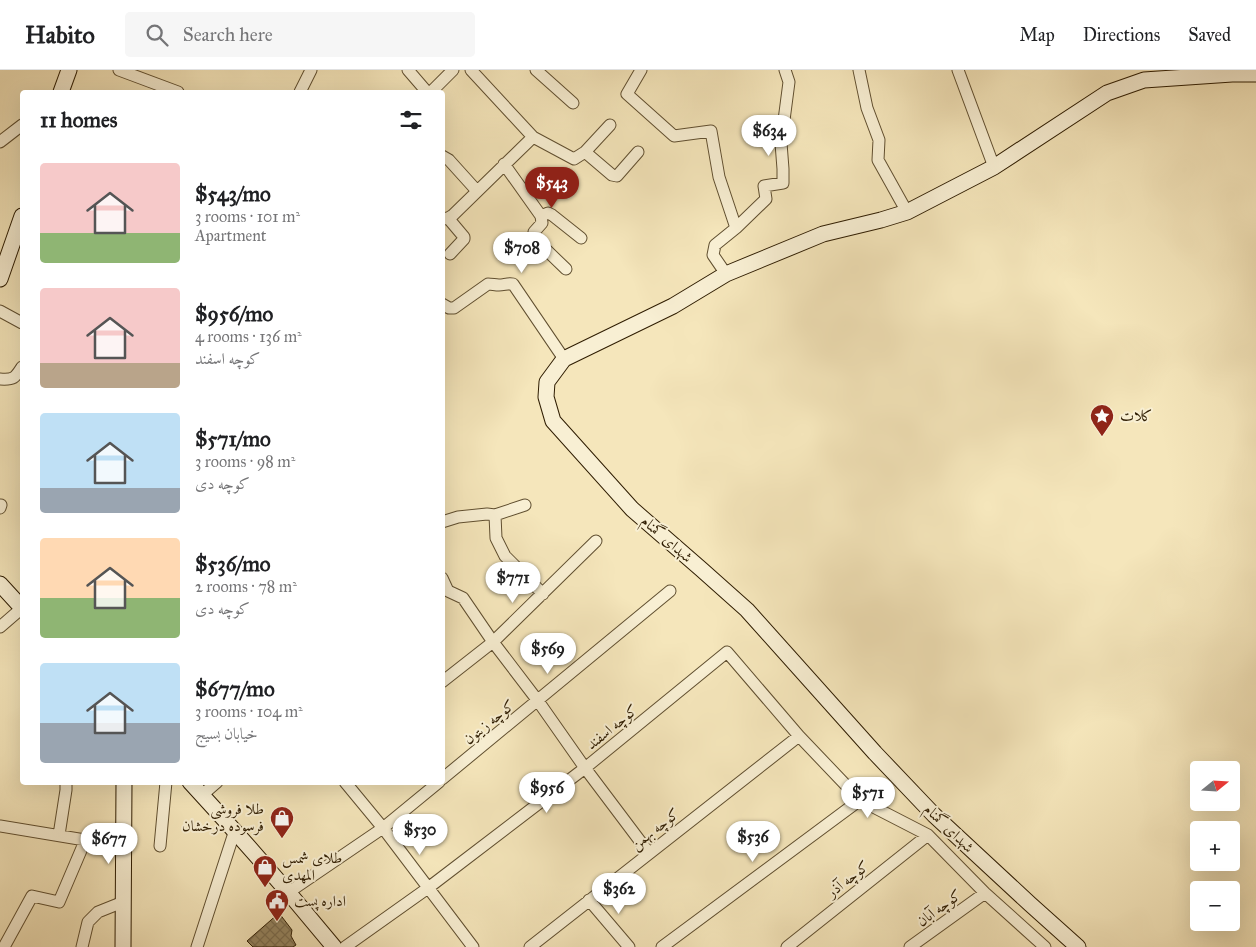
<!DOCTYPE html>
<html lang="en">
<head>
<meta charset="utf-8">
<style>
	:root { --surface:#fff; --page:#f6f6f6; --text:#202124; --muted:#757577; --line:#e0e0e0; --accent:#8f2418 }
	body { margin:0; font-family:"IM FELL Great Primer",Amiri,serif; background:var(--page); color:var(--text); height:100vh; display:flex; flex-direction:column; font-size:19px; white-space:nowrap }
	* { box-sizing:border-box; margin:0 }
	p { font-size:16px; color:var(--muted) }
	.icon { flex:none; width:28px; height:28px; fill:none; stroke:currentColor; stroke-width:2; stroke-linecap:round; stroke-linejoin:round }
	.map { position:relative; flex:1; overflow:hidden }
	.details { position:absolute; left:20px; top:20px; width:425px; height:695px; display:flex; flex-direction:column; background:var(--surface); border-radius:5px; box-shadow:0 5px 20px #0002 }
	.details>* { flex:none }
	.needle { width:32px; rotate:72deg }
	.controls { position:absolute; left:1190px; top:691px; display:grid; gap:10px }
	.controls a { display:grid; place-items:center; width:50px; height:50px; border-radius:5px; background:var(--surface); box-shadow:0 5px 20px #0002; font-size:25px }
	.price { position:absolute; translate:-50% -42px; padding:0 11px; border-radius:18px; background:#fff; color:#222; font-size:16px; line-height:32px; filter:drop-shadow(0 1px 2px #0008) }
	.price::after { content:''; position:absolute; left:50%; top:30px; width:15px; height:11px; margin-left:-8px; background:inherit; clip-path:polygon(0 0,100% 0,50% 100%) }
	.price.active { background:var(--accent); color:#fff }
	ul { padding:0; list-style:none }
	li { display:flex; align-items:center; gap:15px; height:125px; padding:0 20px }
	li span { display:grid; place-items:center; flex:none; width:140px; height:100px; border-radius:5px; color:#555 }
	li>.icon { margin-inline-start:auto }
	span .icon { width:60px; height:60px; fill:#fffc; stroke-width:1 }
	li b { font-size:21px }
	h2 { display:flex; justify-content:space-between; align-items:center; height:60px; padding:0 20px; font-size:21px }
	header { display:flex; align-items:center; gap:30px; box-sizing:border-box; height:70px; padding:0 25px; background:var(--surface); border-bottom:1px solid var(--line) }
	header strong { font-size:24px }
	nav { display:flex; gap:28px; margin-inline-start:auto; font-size:18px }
	.search { width:350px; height:45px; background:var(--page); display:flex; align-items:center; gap:12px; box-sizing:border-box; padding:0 18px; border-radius:5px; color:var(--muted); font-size:19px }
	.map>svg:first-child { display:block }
	.building { fill:url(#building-cross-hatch); stroke:#2f1d02 }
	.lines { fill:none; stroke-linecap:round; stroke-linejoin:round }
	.street-casing { stroke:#604f30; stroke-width:13 }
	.secondary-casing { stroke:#2f1d02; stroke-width:17 }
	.street { stroke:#f8efd3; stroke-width:11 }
	.secondary { stroke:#f8efd3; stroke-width:15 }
	.labels { text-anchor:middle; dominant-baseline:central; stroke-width:4; stroke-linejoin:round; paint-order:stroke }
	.poi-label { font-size:15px; fill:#2f1d02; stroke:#f8efd3; text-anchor:start }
	.street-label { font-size:15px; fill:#2f1d02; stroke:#f8efd3 }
</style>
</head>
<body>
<header>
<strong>Habito</strong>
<div class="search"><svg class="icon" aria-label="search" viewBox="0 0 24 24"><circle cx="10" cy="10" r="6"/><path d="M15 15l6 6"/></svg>Search here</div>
<nav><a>Map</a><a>Directions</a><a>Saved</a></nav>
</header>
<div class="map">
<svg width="1256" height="877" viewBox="0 0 1256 877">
	<defs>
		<pattern id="building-cross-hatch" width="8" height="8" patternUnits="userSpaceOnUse" patternTransform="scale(1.25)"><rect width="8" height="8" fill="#968662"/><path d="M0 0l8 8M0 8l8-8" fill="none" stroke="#7b6d4f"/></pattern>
	</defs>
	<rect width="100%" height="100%" fill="#f5e6bb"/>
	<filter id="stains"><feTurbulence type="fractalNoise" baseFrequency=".004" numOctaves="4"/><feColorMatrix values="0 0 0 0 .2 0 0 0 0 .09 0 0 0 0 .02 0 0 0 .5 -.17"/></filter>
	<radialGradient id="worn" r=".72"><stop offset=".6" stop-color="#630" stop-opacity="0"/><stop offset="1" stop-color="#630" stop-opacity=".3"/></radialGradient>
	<!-- building -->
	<path class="building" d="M279,843L292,860L291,866L296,875L293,877H253L247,871Z"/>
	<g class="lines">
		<!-- street casing -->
		<g class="street-casing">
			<path id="street" d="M119,0L178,22
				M408,0L427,22
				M471,0L533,67L574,89L585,82L612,105L617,106L638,82
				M536,0L573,33
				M641,0L627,24L674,66L711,61L719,107L736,158L715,175L713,185L726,204
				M859,0L867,38L879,70L878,90L907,142
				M958,0L994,97
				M300,22L311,0
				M431,22L453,0
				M0,72L22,55
				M585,82L610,55
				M442,86L449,90L477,121
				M504,94L541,146L542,153L534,162L535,167L538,172L566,199
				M541,146L548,143L552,145L581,168
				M448,148L464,167V169L450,184
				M442,149L448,148L453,145L533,67
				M736,158L766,129L764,116L783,113V99L781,73L789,12L785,0
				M442,234L449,238H454L488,214C492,214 495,215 499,215C504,215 508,213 513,214L564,289
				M0,241L22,253
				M0,309C14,310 15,308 22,297
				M0,438L1,435
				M495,445L496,468L505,486L543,524
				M442,452L458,447L487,444L495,445L525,435
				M442,508L448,521L463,528L493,572L538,631L585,698L649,783
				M0,557L22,538
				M442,612L493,572L596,471
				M442,709L670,521
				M345,712L383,758L473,877
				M202,725L217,712
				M0,756L103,773
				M59,765L66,720V712
				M160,776L166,712
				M289,822L383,758L439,712
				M589,830L629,877
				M4,877L32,826L59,832L85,771
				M82,877L88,852L98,842L123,832
				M197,877L235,760
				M345,877L428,818L585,698L727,582L799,666L860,730L928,765L985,823L1045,877
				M530,877L799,666
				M662,877L860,730
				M787,877L928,765
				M910,877L985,823"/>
		</g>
		<!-- secondary casing -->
		<g class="secondary-casing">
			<path id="secondary" d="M61,22L69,0
				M0,209L22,146
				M0,514L22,538
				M190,712C240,766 288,821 334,877
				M123,877L124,712
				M1078,877L1030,834L934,745L875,683L747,540L701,499L632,439L553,351L546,327L547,312L564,289L673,236L726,204L823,164L881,150L907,142L994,97L1107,23L1144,10L1232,4H1256"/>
		</g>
		<!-- street -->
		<use href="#street" class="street"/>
		<!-- secondary -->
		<use href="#secondary" class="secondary"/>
	</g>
	<!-- icons -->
	<defs>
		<g id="sight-pin" transform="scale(1.25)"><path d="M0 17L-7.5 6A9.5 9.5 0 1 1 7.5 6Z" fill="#8f2418" stroke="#f8efd3"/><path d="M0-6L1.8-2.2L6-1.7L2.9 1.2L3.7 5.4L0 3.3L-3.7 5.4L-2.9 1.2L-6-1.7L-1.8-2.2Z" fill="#fff"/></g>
		<g id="shop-pin" transform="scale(1.25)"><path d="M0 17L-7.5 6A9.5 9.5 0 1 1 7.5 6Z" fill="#8f2418" stroke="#f8efd3"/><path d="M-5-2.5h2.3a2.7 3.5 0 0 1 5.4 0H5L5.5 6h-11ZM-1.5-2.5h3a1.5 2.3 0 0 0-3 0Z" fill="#fff"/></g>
		<g id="civic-pin" transform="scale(1.25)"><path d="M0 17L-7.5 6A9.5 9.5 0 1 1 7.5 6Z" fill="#8f2418" stroke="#f8efd3"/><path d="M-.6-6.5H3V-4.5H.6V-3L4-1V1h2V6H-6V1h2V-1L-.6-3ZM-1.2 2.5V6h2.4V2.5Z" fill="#fff"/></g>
	</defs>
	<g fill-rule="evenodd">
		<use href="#sight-pin" x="1102" y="346"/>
		<use href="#shop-pin" x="282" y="748"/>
		<use href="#shop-pin" x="265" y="797"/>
		<use href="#civic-pin" x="277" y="831"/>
	</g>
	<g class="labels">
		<!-- poi labels -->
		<g class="poi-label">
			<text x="1120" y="346">کلات</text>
			<text x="264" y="739" text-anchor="end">طلا فروشی<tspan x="264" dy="17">فرسوده درخشان</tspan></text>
			<text x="282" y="788">طلای شمس<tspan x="282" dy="17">المهدی</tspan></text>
			<text x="294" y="831">اداره پست</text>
		</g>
		<!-- street labels -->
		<g class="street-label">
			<text transform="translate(667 469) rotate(41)">شهدای گمنام</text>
			<text transform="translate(489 652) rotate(-39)">کوچه زیتون</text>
			<text transform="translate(612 657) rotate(-39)">کوچه اسفند</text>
			<text transform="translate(949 758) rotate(44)">شهدای گمنام</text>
			<text transform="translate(655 759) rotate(-38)">کوچه بهمن</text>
			<text transform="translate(848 809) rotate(-38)">کوچه آذر</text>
			<text transform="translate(939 838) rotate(-36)">کوچه آبان</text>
		</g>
	</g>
	<rect width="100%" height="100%" filter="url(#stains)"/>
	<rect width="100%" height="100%" fill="url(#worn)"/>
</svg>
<div class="controls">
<a><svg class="needle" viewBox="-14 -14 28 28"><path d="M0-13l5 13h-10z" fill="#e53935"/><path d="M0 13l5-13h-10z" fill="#757577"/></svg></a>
<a>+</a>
<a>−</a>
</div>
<b class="price" style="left:769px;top:87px">$634</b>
<b class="price active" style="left:552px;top:139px">$543</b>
<b class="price" style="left:522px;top:204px">$708</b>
<b class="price" style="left:513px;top:534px">$771</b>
<b class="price" style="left:548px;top:605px">$569</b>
<b class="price" style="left:547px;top:744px">$956</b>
<b class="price" style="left:868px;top:749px">$571</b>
<b class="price" style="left:420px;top:786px">$530</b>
<b class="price" style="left:753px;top:793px">$536</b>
<b class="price" style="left:109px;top:795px">$677</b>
<b class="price" style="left:619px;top:845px">$362</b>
<section class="details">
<h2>11 homes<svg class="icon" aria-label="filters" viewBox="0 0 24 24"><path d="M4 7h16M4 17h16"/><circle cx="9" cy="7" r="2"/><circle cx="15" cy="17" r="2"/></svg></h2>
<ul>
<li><span style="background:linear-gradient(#f6c9c9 70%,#8fb573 0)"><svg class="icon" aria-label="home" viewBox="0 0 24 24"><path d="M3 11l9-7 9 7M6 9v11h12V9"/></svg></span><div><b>$543/mo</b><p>3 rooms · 101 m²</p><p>Apartment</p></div></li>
<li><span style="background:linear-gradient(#f6c9c9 75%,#b9a48a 0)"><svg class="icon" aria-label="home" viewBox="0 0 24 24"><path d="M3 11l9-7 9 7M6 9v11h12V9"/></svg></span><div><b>$956/mo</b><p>4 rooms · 136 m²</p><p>کوچه اسفند</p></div></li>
<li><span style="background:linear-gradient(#bfe0f5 75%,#9aa5b1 0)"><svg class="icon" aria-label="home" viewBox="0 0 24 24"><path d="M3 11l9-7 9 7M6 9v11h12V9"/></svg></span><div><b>$571/mo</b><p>3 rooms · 98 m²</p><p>کوچه دی</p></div></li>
<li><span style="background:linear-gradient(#ffd9b3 60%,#8fb573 0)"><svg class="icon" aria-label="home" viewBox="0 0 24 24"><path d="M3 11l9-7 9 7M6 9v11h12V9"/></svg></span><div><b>$536/mo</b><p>2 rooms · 78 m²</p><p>کوچه دی</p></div></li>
<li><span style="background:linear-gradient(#bfe0f5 60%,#9aa5b1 0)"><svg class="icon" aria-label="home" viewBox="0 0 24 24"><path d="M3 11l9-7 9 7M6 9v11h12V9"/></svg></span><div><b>$677/mo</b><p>3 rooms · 104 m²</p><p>خیابان بسیج</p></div></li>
</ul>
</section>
</div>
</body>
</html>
